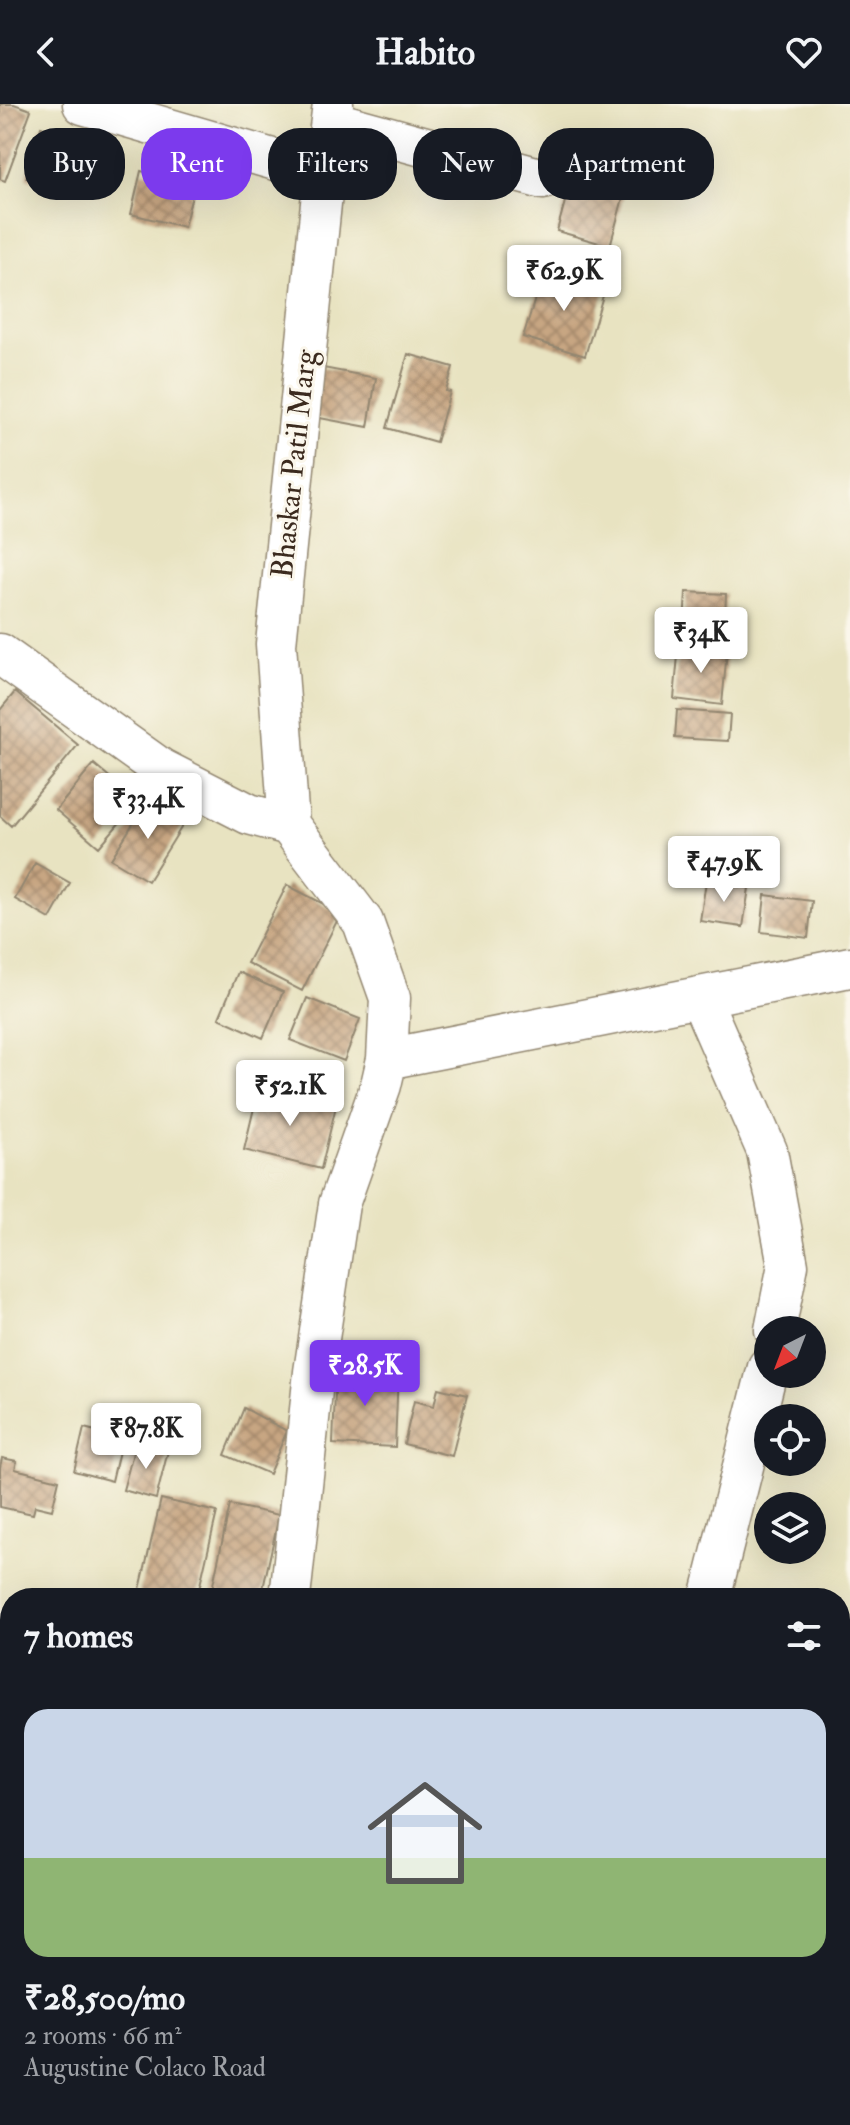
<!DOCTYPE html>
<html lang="en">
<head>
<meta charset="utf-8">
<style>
	:root { --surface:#171b24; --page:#242831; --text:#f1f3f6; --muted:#9ea1a6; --line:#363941; --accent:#7c3aed }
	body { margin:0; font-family:"IM FELL Double Pica",serif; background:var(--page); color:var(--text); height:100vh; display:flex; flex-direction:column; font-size:30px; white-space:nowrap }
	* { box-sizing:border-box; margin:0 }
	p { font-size:26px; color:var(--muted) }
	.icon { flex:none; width:44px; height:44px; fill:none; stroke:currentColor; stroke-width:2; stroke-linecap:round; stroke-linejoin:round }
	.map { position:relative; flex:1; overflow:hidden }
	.panel { position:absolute; left:0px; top:1484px; width:850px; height:538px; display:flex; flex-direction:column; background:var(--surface); border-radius:32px 32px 0 0; box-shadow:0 8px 32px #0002 }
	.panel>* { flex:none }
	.banner { position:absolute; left:24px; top:24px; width:802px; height:72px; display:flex; gap:16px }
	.needle { width:52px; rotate:222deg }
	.buttons { position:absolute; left:754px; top:1212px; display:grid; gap:16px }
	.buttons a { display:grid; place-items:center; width:72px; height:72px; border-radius:50%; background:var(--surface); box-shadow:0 8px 32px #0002; font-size:40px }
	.price { position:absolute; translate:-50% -68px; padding:0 18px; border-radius:8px; background:#fff; color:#222; font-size:26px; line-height:52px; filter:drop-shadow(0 2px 4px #0008) }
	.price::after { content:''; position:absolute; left:50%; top:48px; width:24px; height:18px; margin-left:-12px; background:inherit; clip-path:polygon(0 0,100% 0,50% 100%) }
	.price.on { background:var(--accent); color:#fff }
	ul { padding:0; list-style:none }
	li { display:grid; align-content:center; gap:16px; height:424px; padding:0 24px }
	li+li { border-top:2px solid var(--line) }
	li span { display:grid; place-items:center; height:248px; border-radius:24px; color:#555 }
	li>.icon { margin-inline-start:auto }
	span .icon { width:144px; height:144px; fill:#fffc; stroke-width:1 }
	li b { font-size:34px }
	h2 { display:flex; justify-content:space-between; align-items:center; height:96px; padding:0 24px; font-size:34px }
	.chip { padding:0 28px; border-radius:32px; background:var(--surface); box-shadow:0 8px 32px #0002; font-size:28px; line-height:72px }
	.chip.on { background:var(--accent); color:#fff }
	header { display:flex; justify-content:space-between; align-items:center; height:104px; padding:0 24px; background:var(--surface); font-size:36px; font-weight:700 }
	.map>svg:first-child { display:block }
	.building { fill:url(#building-cross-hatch) }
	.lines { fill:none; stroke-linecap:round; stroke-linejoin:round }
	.minor-casing { stroke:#928670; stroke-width:43 }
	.minor { stroke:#fff; stroke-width:40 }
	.labels { text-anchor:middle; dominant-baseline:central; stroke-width:6; stroke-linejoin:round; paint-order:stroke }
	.street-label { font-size:30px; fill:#3b2a1e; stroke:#fbf7ec }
</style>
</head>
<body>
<header><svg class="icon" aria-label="back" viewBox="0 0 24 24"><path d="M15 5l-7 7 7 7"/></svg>Habito<svg class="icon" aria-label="heart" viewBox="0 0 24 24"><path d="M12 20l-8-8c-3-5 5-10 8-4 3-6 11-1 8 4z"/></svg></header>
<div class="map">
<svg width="850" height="2021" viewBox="0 0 850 2021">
	<defs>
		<pattern id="building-cross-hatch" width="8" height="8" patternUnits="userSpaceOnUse" patternTransform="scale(2)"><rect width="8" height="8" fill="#c7a682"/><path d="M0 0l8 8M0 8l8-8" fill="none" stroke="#a3876a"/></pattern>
	</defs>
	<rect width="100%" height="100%" fill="#fbf7ec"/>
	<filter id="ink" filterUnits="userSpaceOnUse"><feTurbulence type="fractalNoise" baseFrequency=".0125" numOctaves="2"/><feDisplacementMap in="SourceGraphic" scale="16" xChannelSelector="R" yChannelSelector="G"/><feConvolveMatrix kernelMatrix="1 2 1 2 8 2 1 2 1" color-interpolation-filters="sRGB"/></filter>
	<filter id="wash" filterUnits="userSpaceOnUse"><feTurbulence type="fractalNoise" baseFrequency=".006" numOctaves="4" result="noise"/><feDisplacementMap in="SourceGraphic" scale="32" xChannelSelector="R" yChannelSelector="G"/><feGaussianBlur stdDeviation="1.8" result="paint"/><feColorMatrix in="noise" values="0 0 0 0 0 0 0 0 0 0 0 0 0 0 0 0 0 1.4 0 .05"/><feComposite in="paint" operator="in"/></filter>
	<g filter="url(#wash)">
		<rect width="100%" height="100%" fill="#e8e3c1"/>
		<g id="blocks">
			<!-- building -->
			<path class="building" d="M0,0H14L31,6L5,77L0,75Z
				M41,23L83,36L69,87L26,74Z
				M577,53L630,68L610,142L557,127Z
				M141,67L195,80L184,123L131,110Z
				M544,166L605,185L585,252L523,233Z
				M408,250L453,263L446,287L450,288L436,338L387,324Z
				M318,263L376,274L368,323L309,312Z
				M686,488L726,490L724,538L683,536Z
				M679,541L727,546L722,601L674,595Z
				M15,588L78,641L11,722L0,712V606Z
				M677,606L730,610L728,637L675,634Z
				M94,660L138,697L99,743L56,706Z
				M148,696L184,719L148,777L111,755Z
				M35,759L70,779L50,815L15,795Z
				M706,777L749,784L743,823L700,817Z
				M287,781L341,809L302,887L247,859Z
				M765,791L812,797L808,834L761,828Z
				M238,868L283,888L263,934L219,914Z
				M307,894L360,915L344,957L290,936Z
				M259,983L336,1002L321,1065L244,1046Z
				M336,1264L398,1268L395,1343L333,1340Z
				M438,1284L467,1291L452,1352L404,1340L414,1297L434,1302Z
				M244,1304L287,1327L269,1370L225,1351Z
				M84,1324L122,1334L112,1377L74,1367Z
				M136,1338L168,1347L156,1395L123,1386Z
				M2,1354L17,1357L15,1365L59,1376L52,1406L35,1402L33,1410L0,1403V1363Z
				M161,1395L217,1408L197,1494H138Z
				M230,1401L279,1411L261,1494H219L220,1492L211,1490Z"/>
		</g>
	</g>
	<g filter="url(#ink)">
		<use href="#blocks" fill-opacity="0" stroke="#928670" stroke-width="2"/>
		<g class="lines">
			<!-- minor casing -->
			<g class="minor-casing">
				<path id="minor" d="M83,0L324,70
					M331,17L543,75
					M0,550L161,665L249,710L289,721L363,818L390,894L387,955L381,981L339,1100L314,1268L290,1494
					M289,721L276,540L324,70L333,0
					M700,893L767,1047L788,1161L775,1226
					M387,955L850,863
					M710,1494L768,1263
					M0,1686L10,1689
					M216,2021L218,2012
					M590,2021L591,2012"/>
			</g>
			<!-- minor -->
			<use href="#minor" class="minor"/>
		</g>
	</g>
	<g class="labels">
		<!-- street labels -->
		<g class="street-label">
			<text transform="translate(294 360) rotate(-84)">Bhaskar Patil Marg</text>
		</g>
	</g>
</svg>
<div class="buttons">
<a><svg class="needle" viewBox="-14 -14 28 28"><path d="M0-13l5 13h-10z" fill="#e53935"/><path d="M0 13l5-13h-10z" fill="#9ea1a6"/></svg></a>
<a><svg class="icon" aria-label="locate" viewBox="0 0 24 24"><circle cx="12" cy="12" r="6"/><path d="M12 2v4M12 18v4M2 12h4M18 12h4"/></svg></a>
<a><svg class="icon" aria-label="layers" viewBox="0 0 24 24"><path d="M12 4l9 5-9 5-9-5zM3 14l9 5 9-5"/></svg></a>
</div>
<b class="price" style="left:564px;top:209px">₹62.9K</b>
<b class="price" style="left:701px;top:571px">₹34K</b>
<b class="price" style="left:148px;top:737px">₹33.4K</b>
<b class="price" style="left:724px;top:800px">₹47.9K</b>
<b class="price" style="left:290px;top:1024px">₹52.1K</b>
<b class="price on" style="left:365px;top:1304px">₹28.5K</b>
<b class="price" style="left:146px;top:1367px">₹87.8K</b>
<div class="banner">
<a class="chip">Buy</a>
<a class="chip on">Rent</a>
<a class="chip">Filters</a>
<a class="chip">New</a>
<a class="chip">Apartment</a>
</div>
<section class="panel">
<h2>7 homes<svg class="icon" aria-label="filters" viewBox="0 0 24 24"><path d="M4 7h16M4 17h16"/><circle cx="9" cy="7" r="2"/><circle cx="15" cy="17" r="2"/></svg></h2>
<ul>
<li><span style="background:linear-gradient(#c9d6e8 60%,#8fb573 0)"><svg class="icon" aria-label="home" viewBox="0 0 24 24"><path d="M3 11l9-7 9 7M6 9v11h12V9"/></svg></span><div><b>₹28,500/mo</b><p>2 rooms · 66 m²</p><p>Augustine Colaco Road</p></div></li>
</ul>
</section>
</div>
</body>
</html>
